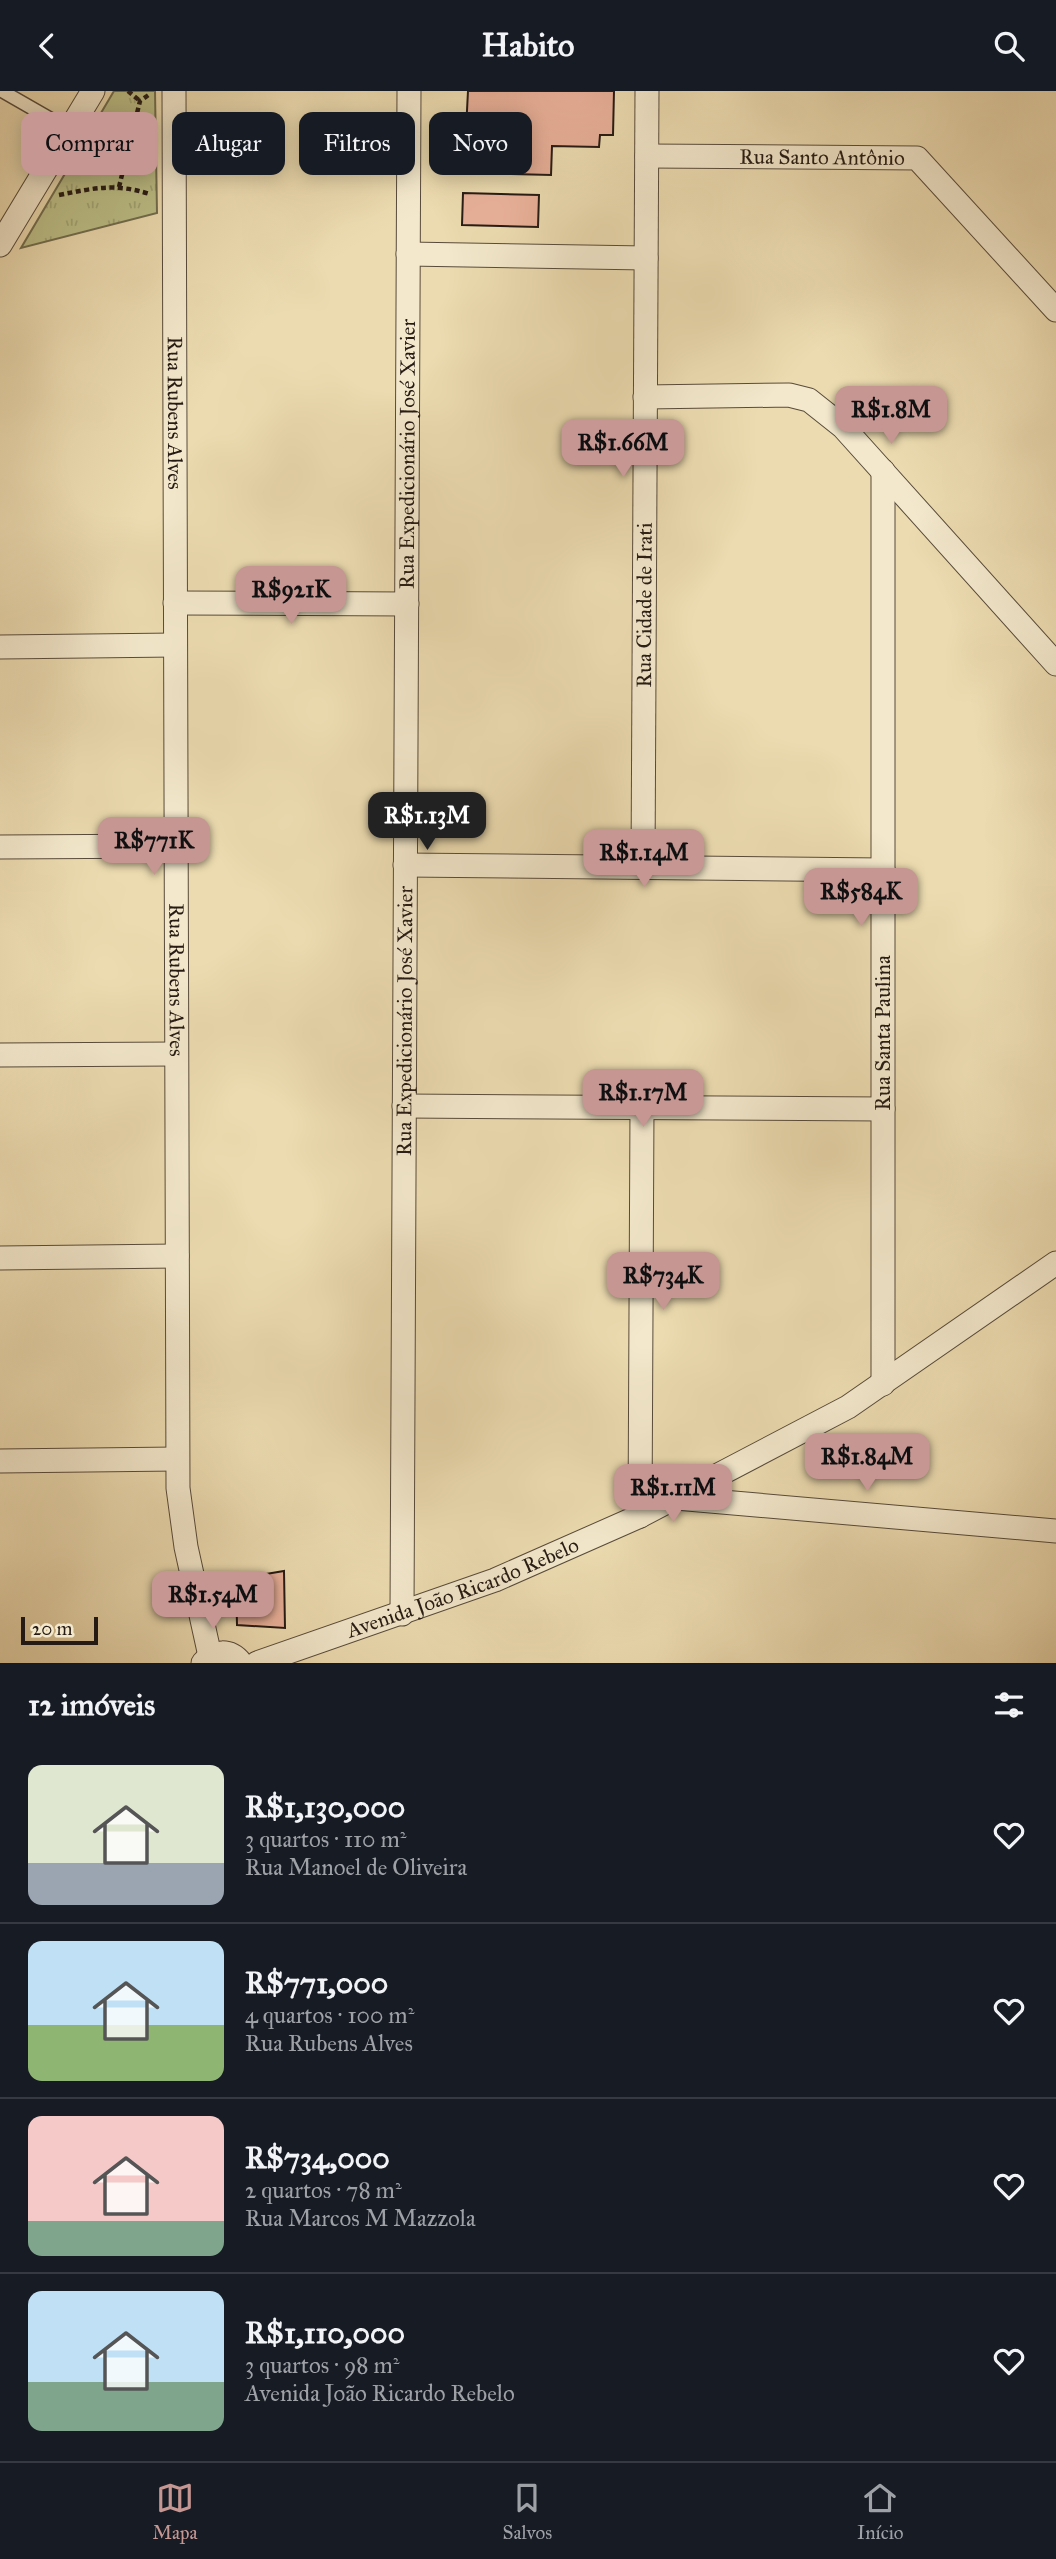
<!DOCTYPE html>
<html lang="pt">
<head>
<meta charset="utf-8">
<style>
	:root { --surface:#171b24; --page:#242831; --text:#f1f3f6; --muted:#9ea1a6; --line:#363941; --accent:#c59692 }
	body { margin:0; font-family:"IM FELL Great Primer",serif; background:var(--page); color:var(--text); height:100vh; display:flex; flex-direction:column; font-size:26px; white-space:nowrap }
	* { box-sizing:border-box; margin:0 }
	p { font-size:23px; color:var(--muted) }
	.icon { flex:none; width:38px; height:38px; fill:none; stroke:currentColor; stroke-width:2; stroke-linecap:round; stroke-linejoin:round }
	.map { position:relative; height:1572px; overflow:hidden }
	.drawer { display:flex; flex-direction:column; background:var(--surface); flex:1 }
	.drawer>* { flex:none }
	.banner { position:absolute; left:21px; top:21px; width:700px; height:63px; display:flex; gap:14px }
	.scale { position:absolute; left:21px; bottom:18px; width:77px; box-sizing:border-box; padding-left:7px; border:4px solid #261b14; border-top:0; font-size:19px; line-height:24px; white-space:nowrap; color:#261b14; -webkit-text-stroke:5px #f3e8cc; paint-order:stroke }
	.price { position:absolute; translate:-50% -60px; padding:0 16px; border-radius:14px; background:var(--accent); color:#111; font-size:23px; line-height:46px; filter:drop-shadow(0 2px 4px #0008) }
	.price::after { content:''; position:absolute; left:50%; top:42px; width:21px; height:16px; margin-left:-10px; background:inherit; clip-path:polygon(0 0,100% 0,50% 100%) }
	.price.on { background:#222; color:#fff }
	ul { padding:0; list-style:none }
	li { display:flex; align-items:center; gap:21px; height:175px; padding:0 28px }
	li+li { border-top:2px solid var(--line) }
	li span { display:grid; place-items:center; flex:none; width:196px; height:140px; border-radius:14px; color:#555 }
	li>.icon { margin-inline-start:auto }
	span .icon { width:84px; height:84px; fill:#fffc; stroke-width:1 }
	li b { font-size:30px }
	h2 { display:flex; justify-content:space-between; align-items:center; height:84px; padding:0 28px; font-size:30px }
	.pill { padding:0 24px; border-radius:14px; background:var(--surface); box-shadow:0 4px 18px #0003; font-size:24px; line-height:63px }
	.pill.on { background:var(--accent); color:#111 }
	header { display:flex; justify-content:space-between; align-items:center; height:91px; padding:0 28px; background:var(--surface); font-size:32px; font-weight:800 }
	.tab-bar { display:flex; justify-content:space-around; align-items:center; height:98px; border-top:2px solid var(--line); background:var(--surface); font-size:19px; color:var(--muted) }
	.tab-bar a { display:grid; justify-items:center; gap:4px }
	.tab-bar .on { color:var(--accent) }
	.map>svg:first-child { display:block }
	.park { fill:url(#park-tufts); stroke:#716d4e; stroke-width:2 }
	.building { fill:#e8b099; stroke:#261b14; stroke-width:2 }
	.lines { fill:none; stroke-linecap:round; stroke-linejoin:round }
	.lane-casing { stroke:#584b3b; stroke-width:15 }
	.street-casing { stroke:#584b3b; stroke-width:25 }
	.path { stroke:#261b14; stroke-width:4.5; stroke-dasharray:5 3.5; stroke-linecap:butt }
	.lane { stroke:#f3e8cc; stroke-width:12 }
	.street { stroke:#f3e8cc; stroke-width:23 }
	.labels { text-anchor:middle; dominant-baseline:central; stroke-width:5; stroke-linejoin:round; paint-order:stroke }
	.street-label { font-size:21px; fill:#261b14; stroke:#f3e8cc }
</style>
</head>
<body>
<header><svg class="icon" aria-label="back" viewBox="0 0 24 24"><path d="M15 5l-7 7 7 7"/></svg>Habito<svg class="icon" aria-label="search" viewBox="0 0 24 24"><circle cx="10" cy="10" r="6"/><path d="M15 15l6 6"/></svg></header>
<div class="map">
<svg width="1056" height="1572" viewBox="0 0 1056 1572">
	<defs>
		<pattern id="park-tufts" width="24" height="20" patternUnits="userSpaceOnUse" patternTransform="scale(1.75)"><rect width="24" height="20" fill="#bcbf88"/><path d="M3 7l-1-3M5 7V3M7 7l1-3M15 17l-1-3M17 17v-4M19 17l1-3" fill="none" stroke="#a1a474"/></pattern>
	</defs>
	<rect width="100%" height="100%" fill="#ecdbb0"/>
	<filter id="stains"><feTurbulence type="fractalNoise" baseFrequency=".00286" numOctaves="4"/><feColorMatrix values="0 0 0 0 .2 0 0 0 0 .09 0 0 0 0 .02 0 0 0 .5 -.17"/></filter>
	<radialGradient id="worn" r=".72"><stop offset=".6" stop-color="#630" stop-opacity="0"/><stop offset="1" stop-color="#630" stop-opacity=".3"/></radialGradient>
	<!-- park -->
	<path class="park" d="M114,0H155L157,122L21,157Z"/>
	<!-- building -->
	<path class="building" d="M468,0H614L613,44H600L599,56L552,55L551,84L512,83L513,54L493,53L494,40L466,39Z
		M463,102L539,104L538,136L462,134Z
		M284,1480L285,1537L237,1534L236,1488Z"/>
	<g class="lines">
		<!-- lane casing -->
		<g class="lane-casing">
			<path id="lane" d="M2,0L70,39"/>
		</g>
		<!-- street casing -->
		<g class="street-casing">
			<g id="street">
				<path id="s1" d="M174,0L178,1397L186,1456L210,1565"/>
				<path id="s2" d="M647,65L917,67L1056,219"/>
				<path d="M0,154L93,0"/>
				<path d="M408,163L646,167"/>
				<path d="M645,306L789,304L809,309L843,336L1056,573"/>
				<path d="M175,512L407,513"/>
				<path d="M0,556L175,554"/>
				<path d="M0,756L176,755"/>
				<path d="M405,774L883,779"/>
				<path id="s3" d="M643,776L647,0"/>
				<path d="M0,964L176,963"/>
				<path d="M404,1015L883,1018"/>
				<path d="M0,1167L177,1165"/>
				<path d="M883,1293V380"/>
				<path d="M0,1370L177,1368"/>
				<path d="M676,1407L1056,1440"/>
				<path d="M640,1425L642,1016"/>
				<path id="s4" d="M402,1523L409,0"/>
				<path d="M203,1572C214,1559 230,1558 241,1572"/>
				<path id="s5" d="M257,1572L495,1489L640,1425L848,1316L1056,1172"/>
			</g>
		</g>
		<!-- path -->
		<path class="path" d="M128,0L140,10
			M91,48L127,63L151,52
			M119,96L140,10L150,3
			M59,104C95,97 114,92 150,103"/>
		<!-- lane -->
		<use href="#lane" class="lane"/>
		<!-- street -->
		<use href="#street" class="street"/>
	</g>
	<g class="labels">
		<!-- street labels -->
		<g class="street-label">
			<text stroke="none"><textPath href="#s2" startOffset="175">Rua Santo Antônio</textPath></text>
			<text stroke="none"><textPath href="#s1" startOffset="322">Rua Rubens Alves</textPath></text>
			<text stroke="none"><textPath href="#s4" startOffset="1160">Rua Expedicionário José Xavier</textPath></text>
			<text stroke="none"><textPath href="#s3" startOffset="262">Rua Cidade de Irati</textPath></text>
			<text stroke="none"><textPath href="#s1" startOffset="889">Rua Rubens Alves</textPath></text>
			<text stroke="none"><textPath href="#s4" startOffset="593">Rua Expedicionário José Xavier</textPath></text>
			<text transform="translate(883 942) rotate(-90)">Rua Santa Paulina</text>
			<text stroke="none"><textPath href="#s5" startOffset="219">Avenida João Ricardo Rebelo</textPath></text>
		</g>
	</g>
	<rect width="100%" height="100%" filter="url(#stains)"/>
	<rect width="100%" height="100%" fill="url(#worn)"/>
</svg>
<div class="scale">20 m</div>
<b class="price" style="left:891px;top:355px">R$1.8M</b>
<b class="price" style="left:623px;top:388px">R$1.66M</b>
<b class="price" style="left:291px;top:535px">R$921K</b>
<b class="price on" style="left:427px;top:761px">R$1.13M</b>
<b class="price" style="left:154px;top:786px">R$771K</b>
<b class="price" style="left:644px;top:798px">R$1.14M</b>
<b class="price" style="left:861px;top:837px">R$584K</b>
<b class="price" style="left:643px;top:1038px">R$1.17M</b>
<b class="price" style="left:663px;top:1221px">R$734K</b>
<b class="price" style="left:867px;top:1402px">R$1.84M</b>
<b class="price" style="left:673px;top:1433px">R$1.11M</b>
<b class="price" style="left:213px;top:1540px">R$1.54M</b>
<div class="banner">
<a class="pill on">Comprar</a>
<a class="pill">Alugar</a>
<a class="pill">Filtros</a>
<a class="pill">Novo</a>
</div>
</div>
<section class="drawer">
<h2>12 imóveis<svg class="icon" aria-label="filters" viewBox="0 0 24 24"><path d="M4 7h16M4 17h16"/><circle cx="9" cy="7" r="2"/><circle cx="15" cy="17" r="2"/></svg></h2>
<ul>
<li><span style="background:linear-gradient(#dfe7d0 70%,#9aa5b1 0)"><svg class="icon" aria-label="home" viewBox="0 0 24 24"><path d="M3 11l9-7 9 7M6 9v11h12V9"/></svg></span><div><b>R$1,130,000</b><p>3 quartos · 110 m²</p><p>Rua Manoel de Oliveira</p></div><svg class="icon" aria-label="heart" viewBox="0 0 24 24"><path d="M12 20l-8-8c-3-5 5-10 8-4 3-6 11-1 8 4z"/></svg></li>
<li><span style="background:linear-gradient(#bfe0f5 60%,#8fb573 0)"><svg class="icon" aria-label="home" viewBox="0 0 24 24"><path d="M3 11l9-7 9 7M6 9v11h12V9"/></svg></span><div><b>R$771,000</b><p>4 quartos · 100 m²</p><p>Rua Rubens Alves</p></div><svg class="icon" aria-label="heart" viewBox="0 0 24 24"><path d="M12 20l-8-8c-3-5 5-10 8-4 3-6 11-1 8 4z"/></svg></li>
<li><span style="background:linear-gradient(#f6c9c9 75%,#7fa58c 0)"><svg class="icon" aria-label="home" viewBox="0 0 24 24"><path d="M3 11l9-7 9 7M6 9v11h12V9"/></svg></span><div><b>R$734,000</b><p>2 quartos · 78 m²</p><p>Rua Marcos M Mazzola</p></div><svg class="icon" aria-label="heart" viewBox="0 0 24 24"><path d="M12 20l-8-8c-3-5 5-10 8-4 3-6 11-1 8 4z"/></svg></li>
<li><span style="background:linear-gradient(#bfe0f5 65%,#7fa58c 0)"><svg class="icon" aria-label="home" viewBox="0 0 24 24"><path d="M3 11l9-7 9 7M6 9v11h12V9"/></svg></span><div><b>R$1,110,000</b><p>3 quartos · 98 m²</p><p>Avenida João Ricardo Rebelo</p></div><svg class="icon" aria-label="heart" viewBox="0 0 24 24"><path d="M12 20l-8-8c-3-5 5-10 8-4 3-6 11-1 8 4z"/></svg></li>
</ul>
</section>
<nav class="tab-bar">
<a class="on"><svg class="icon" aria-label="map" viewBox="0 0 24 24"><path d="M3 6l6-2 6 2 6-2v14l-6 2-6-2-6 2zM9 4v14M15 6v14"/></svg>Mapa</a>
<a><svg class="icon" aria-label="saved" viewBox="0 0 24 24"><path d="M7 4h10v16l-5-4-5 4z"/></svg>Salvos</a>
<a><svg class="icon" aria-label="home" viewBox="0 0 24 24"><path d="M3 11l9-7 9 7M6 9v11h12V9"/></svg>Início</a>
</nav>
</body>
</html>
